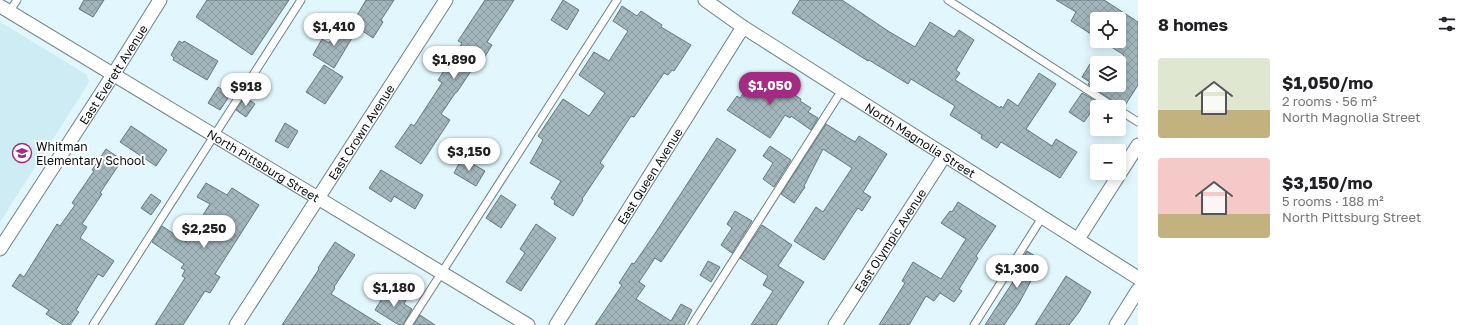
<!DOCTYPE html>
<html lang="en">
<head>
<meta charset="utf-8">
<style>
	:root { --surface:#fff; --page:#f6f6f6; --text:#202124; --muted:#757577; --accent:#a32b83 }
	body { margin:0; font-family:"Golos Text",sans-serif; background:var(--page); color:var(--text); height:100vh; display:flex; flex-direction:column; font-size:15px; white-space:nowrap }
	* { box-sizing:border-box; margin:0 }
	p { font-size:13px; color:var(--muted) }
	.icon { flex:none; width:22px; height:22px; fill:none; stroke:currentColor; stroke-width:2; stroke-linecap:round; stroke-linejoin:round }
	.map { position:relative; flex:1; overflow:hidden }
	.panel { display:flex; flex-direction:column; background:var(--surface); width:340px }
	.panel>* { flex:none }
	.tools { position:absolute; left:1090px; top:12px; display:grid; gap:8px }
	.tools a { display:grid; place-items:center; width:36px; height:36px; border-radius:4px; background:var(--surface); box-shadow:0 2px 10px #0003; font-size:20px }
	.price { position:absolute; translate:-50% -34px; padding:0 9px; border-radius:14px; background:#fff; color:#222; font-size:13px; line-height:26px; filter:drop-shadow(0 1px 2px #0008) }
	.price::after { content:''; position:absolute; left:50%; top:24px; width:12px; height:9px; margin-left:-6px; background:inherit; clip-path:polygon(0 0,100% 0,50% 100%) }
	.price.current { background:var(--accent); color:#fff }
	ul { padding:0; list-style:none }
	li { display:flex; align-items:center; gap:12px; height:100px; padding:0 20px }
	li span { display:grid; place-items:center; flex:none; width:112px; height:80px; border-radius:4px; color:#555 }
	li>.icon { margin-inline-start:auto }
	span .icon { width:48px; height:48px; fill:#fffc; stroke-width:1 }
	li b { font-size:17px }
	h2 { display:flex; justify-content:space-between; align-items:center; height:48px; padding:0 20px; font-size:17px }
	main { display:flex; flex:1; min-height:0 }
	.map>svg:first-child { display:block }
	.built { fill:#cdecf4 }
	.building { fill:url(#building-cross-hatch); stroke:#64787d }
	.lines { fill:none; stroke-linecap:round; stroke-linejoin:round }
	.lane-casing { stroke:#6d8186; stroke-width:9 }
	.street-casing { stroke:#6d8186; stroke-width:15 }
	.lane { stroke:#fff; stroke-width:7 }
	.street { stroke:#fff; stroke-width:13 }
	.labels { text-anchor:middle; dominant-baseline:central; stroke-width:4; stroke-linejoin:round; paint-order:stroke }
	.street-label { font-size:12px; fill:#070f11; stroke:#fff }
	.poi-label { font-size:12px; fill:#070f11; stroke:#fff; text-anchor:start }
</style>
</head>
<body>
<main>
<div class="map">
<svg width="1138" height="325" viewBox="0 0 1138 325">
	<defs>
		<pattern id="building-cross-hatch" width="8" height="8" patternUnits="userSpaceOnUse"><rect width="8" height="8" fill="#a2b6bc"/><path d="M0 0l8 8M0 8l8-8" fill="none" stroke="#8a9ba1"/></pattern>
	</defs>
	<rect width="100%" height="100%" fill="#e1f7fd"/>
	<!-- built -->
	<path class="built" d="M0,22L81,71L86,74L89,81L88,84L0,222Z"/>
	<!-- building -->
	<path class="building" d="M84,0H104L93,17L79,9Z
		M207,0H289L252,55L196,17Z
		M366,0H394L381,20L383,22L373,38L352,24Z
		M485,0H514L487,42L492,45L484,58L481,56L457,92H456L441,114L450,120L421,164L395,147L411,124L414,126L442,83L438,80L462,43L458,41Z
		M563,0L579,10L567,30L551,20Z
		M800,0H842L888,31L915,47L930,22L954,37L959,30L974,40L956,70L960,73L955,80L1000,108L1001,106L1003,108L1008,99L1018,106L1039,73L1056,84L1026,129L1052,146L1056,139L1077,152L1060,178L1001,142L997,148L981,138L982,135L950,115L955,106L911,79L908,84L869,60L868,61L792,13Z
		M1056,0H1104L1138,22V85L1124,107L1119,105L1088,84L1090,82L1082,77L1090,64L1097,69V85H1119V63L1124,55L1102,41H1119V19H1097V38L1071,21L1076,12Z
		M622,6L637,16L641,11L662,25L661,27L691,45L674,71L672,70L668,75L664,73L634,117L631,116L600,163L604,166L582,199L583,200L573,216L554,204L555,201L551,198L561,181L530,163L543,140L538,136L563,99L589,116L605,93L579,75L594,52L609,61L628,31L613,21Z
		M341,24L355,33L334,68L313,55L322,39L329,43Z
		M179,41L183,43L184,41L218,61L207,80L173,60L174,58L171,55Z
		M324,65L343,77L325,104L306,92Z
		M758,72L801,99L800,101L811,108L808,112L818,118L811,130L791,116L790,118L785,115L770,138L727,110L737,96L740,98Z
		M218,87L230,95L220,110L208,103Z
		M1082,93L1098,102L1084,122L1069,112Z
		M245,97L255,104L246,117L236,110Z
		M285,123L298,131L288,148L275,141Z
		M826,124L855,142L859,136L887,154L863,192L871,197L862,211L858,208L855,212L824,260L794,241L816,207L823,212L852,168L823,149L804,186L805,187L794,203L781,194Z
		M131,126L167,150L156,166L120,142Z
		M717,138L736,150L664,258L661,262L655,258L639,282L645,286L636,299L671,321L681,304L692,310L684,325H595L622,285L619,283L632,263L634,264L654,235Z
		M770,146L791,160L774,187L763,179L773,163L763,156Z
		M106,149L122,160L100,193L102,194L82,224L87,227L80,238L114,261L103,277L98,274L76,310L79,312L70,325H63L46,314L49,310L12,286L20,274L24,277L57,224L60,226L75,205L72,203L94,171L92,170Z
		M462,158L485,171L476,186L454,173Z
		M381,170L423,195L415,209L394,196L391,202L369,188Z
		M206,183L227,195L232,188L259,205L215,274L220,277L210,293L205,291L183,325H155L185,278L182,276L185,270L181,268L184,264L152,242L162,226L186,242L210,204L197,197Z
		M151,194L161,201L151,215L141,208Z
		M501,195L516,205L501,228L486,218Z
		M958,202L996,226L976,256L978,258L959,289L962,291L954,302L940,293L934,301L926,296L909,325H879L905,283L902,281L913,262L941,279L966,239L941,223L950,211L952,212Z
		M735,211L752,221L732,253L721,245L732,228L727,224Z
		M536,224L556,238L521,291L506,282L525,253L520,249Z
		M762,225L792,245L778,266L804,282L776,325H751L773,291L763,285L768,276L740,258Z
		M335,242L355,255L334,287L335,288L331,294L381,325H282L319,269L318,268Z
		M1027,251L1043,261L1045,264L1034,281L1032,279L1019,303L1004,325H985L1018,274L1014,272Z
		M708,261L720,267L711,282L700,275Z
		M1066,276L1091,292L1079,312L1069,325H1035Z
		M388,289L406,300L404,304L412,309L403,325H399L375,310Z
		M420,315L435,325H414Z"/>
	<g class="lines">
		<!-- lane casing -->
		<g class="lane-casing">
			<path id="lane" d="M948,0L1114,107
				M9,12L17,0
				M1119,110L1138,122
				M93,325L301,0
				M408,325L617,0
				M692,325L842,90
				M974,325L1043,216"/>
		</g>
		<!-- street casing -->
		<g class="street-casing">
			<g id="street">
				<path id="s1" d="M705,0L743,27L1138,278"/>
				<path id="s2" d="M0,6L528,325"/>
				<path d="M1078,239L1138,145"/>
				<path id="s3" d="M0,249L113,75L160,0"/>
				<path id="s4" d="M236,325L446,0"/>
				<path id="s5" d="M556,325L743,27"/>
				<path id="s6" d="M835,325L945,155"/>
				<path d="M1116,325L1138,290"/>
			</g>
		</g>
		<!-- lane -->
		<use href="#lane" class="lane"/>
		<!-- street -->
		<use href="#street" class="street"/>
	</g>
	<!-- icons -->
	<defs>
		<g id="school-ring" transform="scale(1)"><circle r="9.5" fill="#fff" stroke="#a32b83" stroke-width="1.5"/><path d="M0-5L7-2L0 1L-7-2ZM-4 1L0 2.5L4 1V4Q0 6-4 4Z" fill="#a32b83"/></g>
	</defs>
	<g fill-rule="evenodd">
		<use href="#school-ring" x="22" y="153"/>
	</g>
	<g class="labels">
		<!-- street labels -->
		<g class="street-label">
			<text stroke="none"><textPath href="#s3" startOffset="208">East Everett Avenue</textPath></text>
			<text stroke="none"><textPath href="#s4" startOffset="230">East Crown Avenue</textPath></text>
			<text stroke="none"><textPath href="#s1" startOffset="257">North Magnolia Street</textPath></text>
			<text stroke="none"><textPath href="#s2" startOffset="308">North Pittsburg Street</textPath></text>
			<text stroke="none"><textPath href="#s5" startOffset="176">East Queen Avenue</textPath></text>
			<text stroke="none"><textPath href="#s6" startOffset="101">East Olympic Avenue</textPath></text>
		</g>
		<!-- poi labels -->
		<g class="poi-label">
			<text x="36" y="146">Whitman<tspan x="36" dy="14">Elementary School</tspan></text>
		</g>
	</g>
</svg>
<div class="tools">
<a><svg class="icon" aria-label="locate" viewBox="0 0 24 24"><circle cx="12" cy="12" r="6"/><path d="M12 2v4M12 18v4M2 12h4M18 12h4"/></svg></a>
<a><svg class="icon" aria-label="layers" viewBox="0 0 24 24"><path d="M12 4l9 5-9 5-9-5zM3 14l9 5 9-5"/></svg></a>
<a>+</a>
<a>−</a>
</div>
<b class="price" style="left:334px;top:47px">$1,410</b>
<b class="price" style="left:454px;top:80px">$1,890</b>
<b class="price current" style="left:770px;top:106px">$1,050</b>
<b class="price" style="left:246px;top:107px">$918</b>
<b class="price" style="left:469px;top:172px">$3,150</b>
<b class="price" style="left:204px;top:249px">$2,250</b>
<b class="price" style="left:1017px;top:289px">$1,300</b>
<b class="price" style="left:394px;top:308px">$1,180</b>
</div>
<section class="panel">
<h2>8 homes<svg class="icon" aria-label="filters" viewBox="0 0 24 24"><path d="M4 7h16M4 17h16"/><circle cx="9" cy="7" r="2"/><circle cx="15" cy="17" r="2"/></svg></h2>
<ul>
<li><span style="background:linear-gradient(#dfe7d0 65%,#c2b280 0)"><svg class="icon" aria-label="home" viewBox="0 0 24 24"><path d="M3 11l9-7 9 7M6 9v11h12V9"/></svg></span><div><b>$1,050/mo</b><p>2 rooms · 56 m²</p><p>North Magnolia Street</p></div></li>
<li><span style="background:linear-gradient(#f6c9c9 70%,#c2b280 0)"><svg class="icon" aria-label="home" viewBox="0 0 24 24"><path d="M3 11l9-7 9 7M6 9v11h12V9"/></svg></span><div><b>$3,150/mo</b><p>5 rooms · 188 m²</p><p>North Pittsburg Street</p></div></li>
</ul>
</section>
</main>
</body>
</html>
